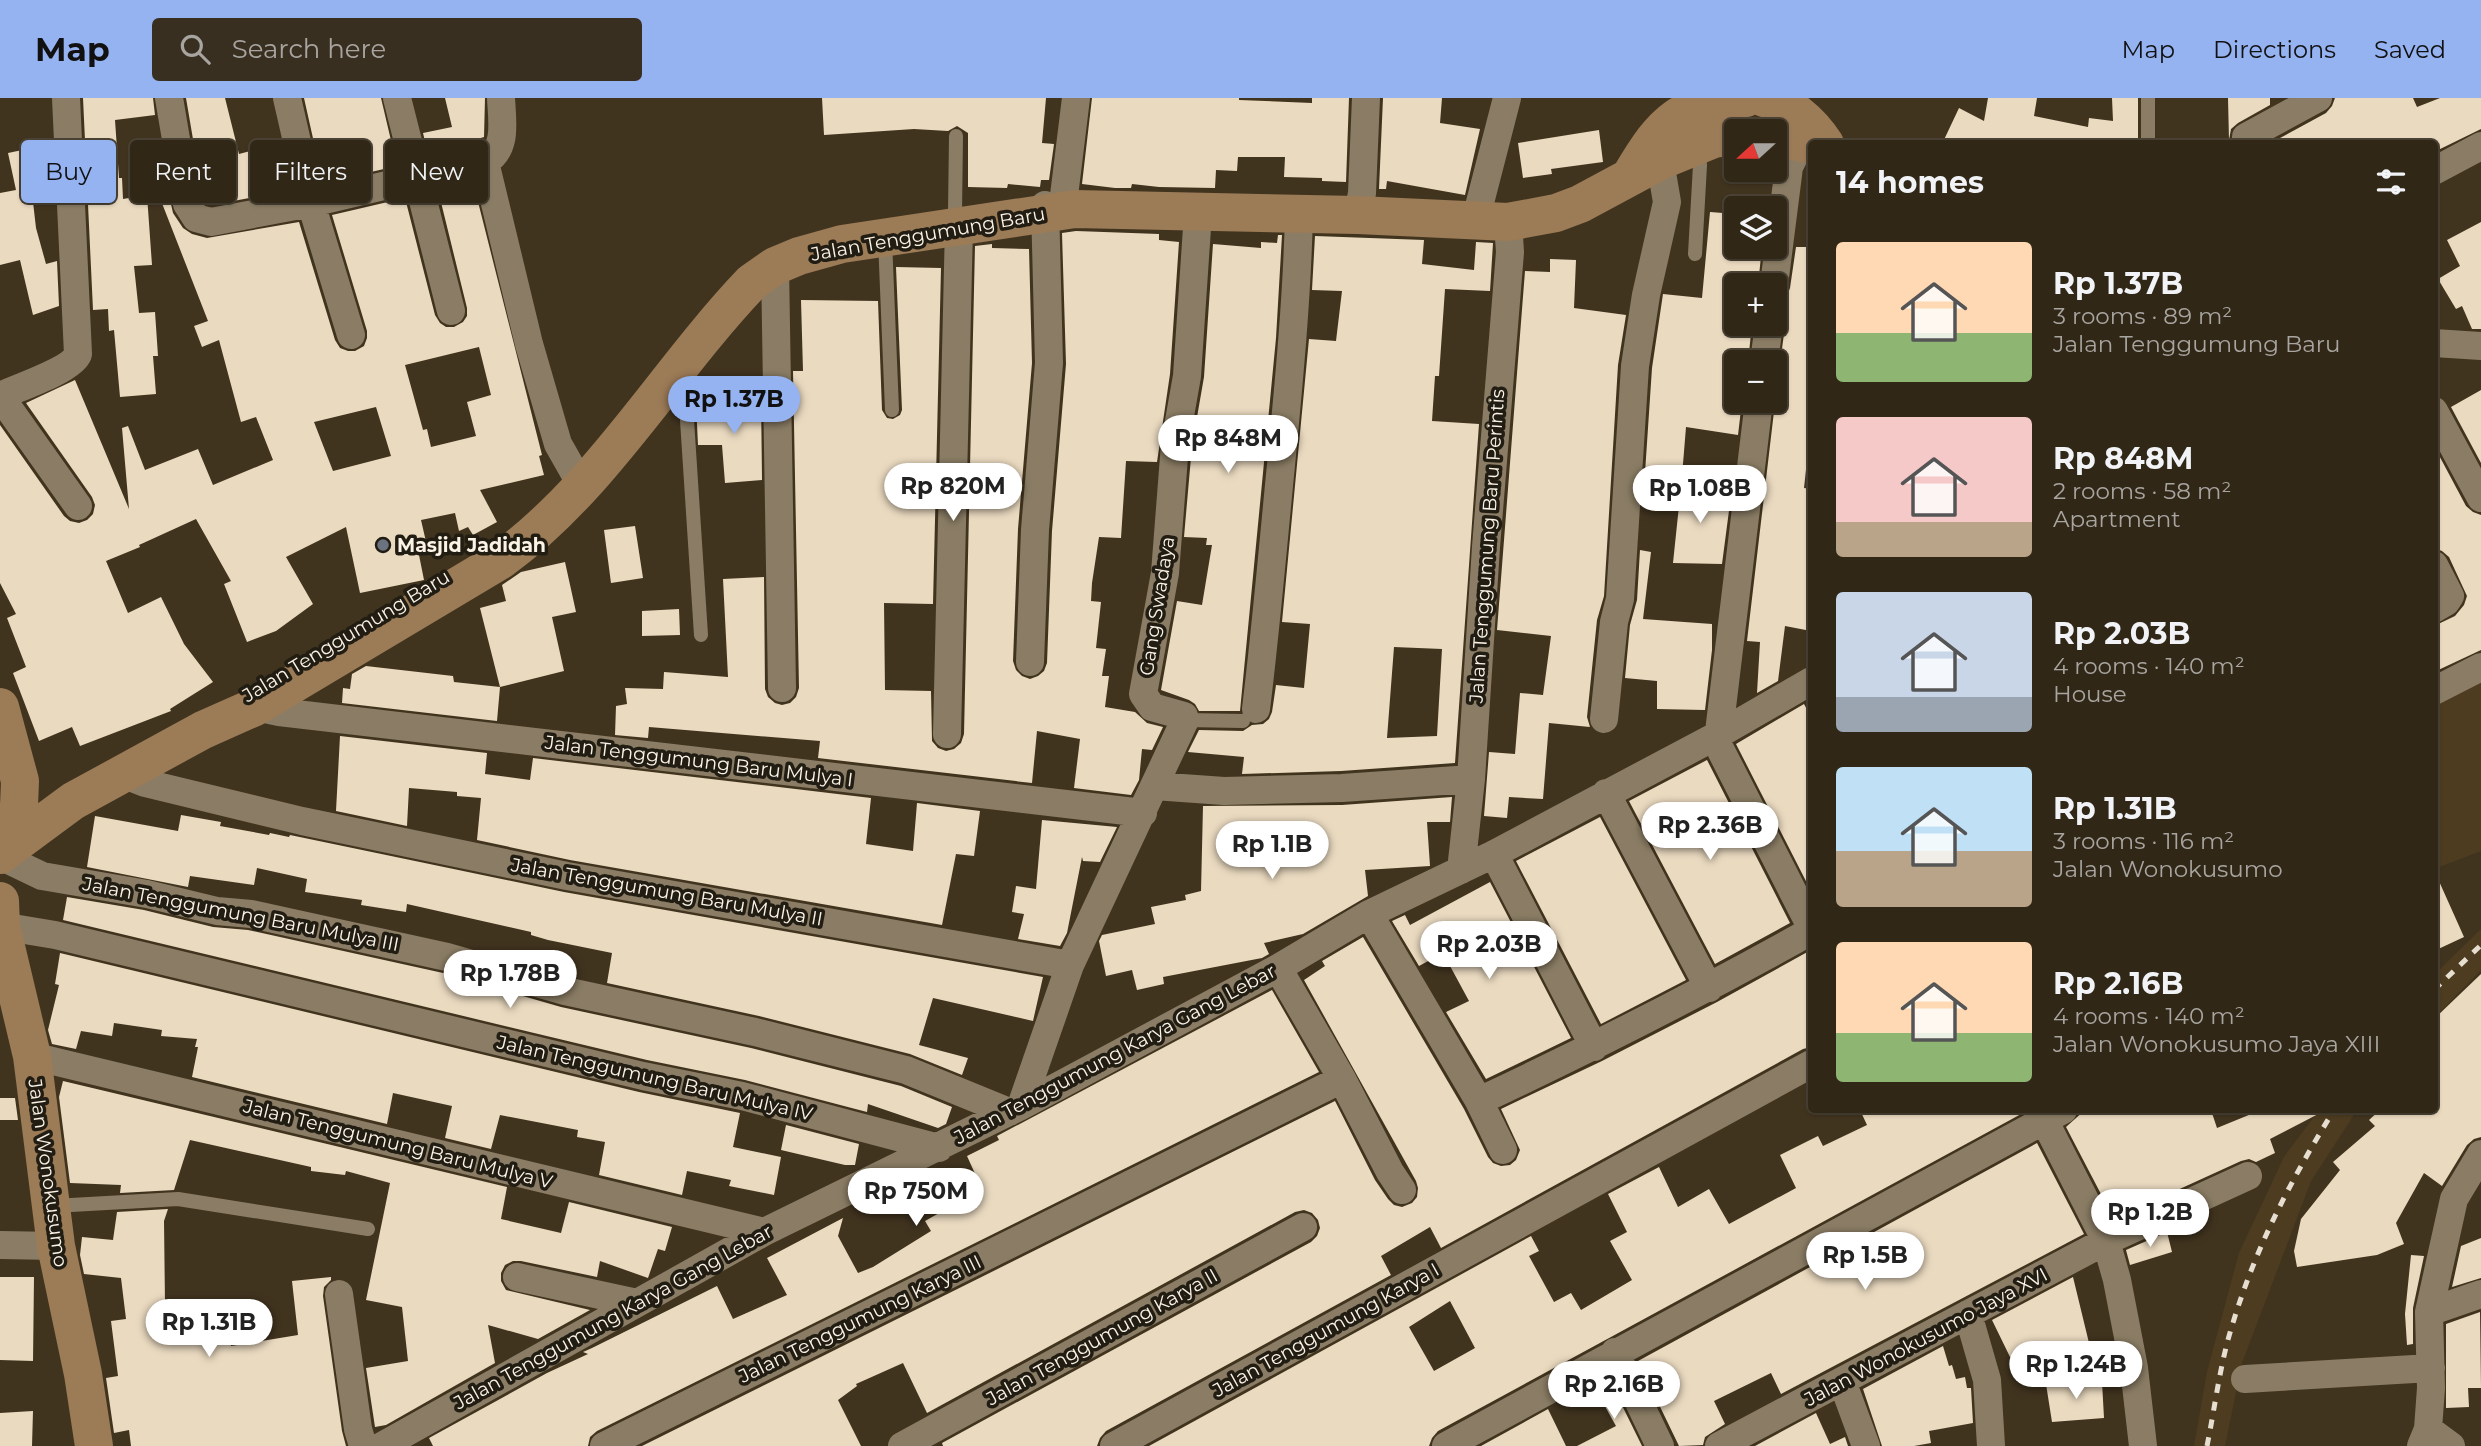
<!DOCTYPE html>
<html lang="en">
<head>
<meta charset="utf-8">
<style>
	:root { --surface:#312717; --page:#392f20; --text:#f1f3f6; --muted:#a8a5a1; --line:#4c4436; --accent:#95b2f1 }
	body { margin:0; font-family:Montserrat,sans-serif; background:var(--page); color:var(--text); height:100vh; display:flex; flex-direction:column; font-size:26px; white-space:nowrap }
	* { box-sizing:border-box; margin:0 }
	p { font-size:23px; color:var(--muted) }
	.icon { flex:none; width:38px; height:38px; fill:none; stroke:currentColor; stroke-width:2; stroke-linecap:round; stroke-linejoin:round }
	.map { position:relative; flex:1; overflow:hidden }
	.sheet { position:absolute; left:1808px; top:42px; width:630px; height:973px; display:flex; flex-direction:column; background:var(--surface); border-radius:7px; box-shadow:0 2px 5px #0004,0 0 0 2px var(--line) }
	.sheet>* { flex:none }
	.hud { position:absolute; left:21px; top:42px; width:665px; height:63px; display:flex; gap:14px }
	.needle { width:46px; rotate:249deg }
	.controls { position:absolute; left:1724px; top:21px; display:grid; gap:14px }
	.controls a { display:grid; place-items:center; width:63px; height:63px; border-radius:7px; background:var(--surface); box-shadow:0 2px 5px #0004,0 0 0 2px var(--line); font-size:35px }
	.price { position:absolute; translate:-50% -60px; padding:0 16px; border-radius:24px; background:#fff; color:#222; font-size:23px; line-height:46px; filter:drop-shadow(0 2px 4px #0008) }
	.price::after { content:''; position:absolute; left:50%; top:42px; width:21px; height:16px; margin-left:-10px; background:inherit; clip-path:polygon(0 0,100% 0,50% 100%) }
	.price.current { background:var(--accent); color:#111 }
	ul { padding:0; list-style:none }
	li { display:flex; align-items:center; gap:21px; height:175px; padding:0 28px }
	li span { display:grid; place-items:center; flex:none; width:196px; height:140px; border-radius:7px; color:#555 }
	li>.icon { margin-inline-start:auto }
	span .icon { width:84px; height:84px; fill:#fffc; stroke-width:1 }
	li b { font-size:30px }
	h2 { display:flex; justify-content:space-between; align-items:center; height:84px; padding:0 28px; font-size:30px }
	.chip { padding:0 24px; border-radius:7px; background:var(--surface); box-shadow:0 2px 5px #0004,0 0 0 2px var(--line); font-size:24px; line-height:63px }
	.chip.current { background:var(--accent); color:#111 }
	header { display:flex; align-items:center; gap:42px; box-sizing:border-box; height:98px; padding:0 35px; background:var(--accent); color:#111 }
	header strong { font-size:33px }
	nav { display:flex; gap:38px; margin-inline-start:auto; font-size:24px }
	.search { width:490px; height:63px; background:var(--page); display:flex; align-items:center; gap:18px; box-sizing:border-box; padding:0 24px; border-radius:7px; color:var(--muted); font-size:26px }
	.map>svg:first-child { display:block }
	.built { fill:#4d3c20 }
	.building { fill:#eadac0; fill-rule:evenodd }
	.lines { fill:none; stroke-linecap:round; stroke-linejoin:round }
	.lane { stroke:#8b7d65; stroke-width:14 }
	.street { stroke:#8b7d65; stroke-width:28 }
	.secondary { stroke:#9c7b57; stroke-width:38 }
	.rail { stroke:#e6ded0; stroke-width:5; stroke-dasharray:9 9; stroke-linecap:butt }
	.worship-dot { fill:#6b7280; stroke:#221d13; stroke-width:2.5 }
	.labels { text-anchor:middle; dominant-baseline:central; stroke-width:7; stroke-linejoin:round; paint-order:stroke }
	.street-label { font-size:19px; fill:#fbf3e6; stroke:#221d13 }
	.poi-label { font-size:19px; font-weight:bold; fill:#fbf3e6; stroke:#221d13; text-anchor:start }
</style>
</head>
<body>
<header>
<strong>Map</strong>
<div class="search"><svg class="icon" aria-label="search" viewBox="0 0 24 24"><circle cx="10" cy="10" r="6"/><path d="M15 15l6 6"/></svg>Search here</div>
<nav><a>Map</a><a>Directions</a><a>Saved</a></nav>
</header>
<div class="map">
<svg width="2481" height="1348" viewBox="0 0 2481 1348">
	<rect width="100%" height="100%" fill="#41341f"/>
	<!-- built -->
	<path class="built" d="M2481,581V753L2434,771V608Z
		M2481,831V872L2434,920V877Z
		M2319,1012H2357L2311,1083L2242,1265L2225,1348H2194L2207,1274L2239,1155L2284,1059Z"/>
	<!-- building -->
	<path class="building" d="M83,0H153L155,17L115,22L119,80H122L123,101L147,97L152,167L134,168L139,215L155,214L158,258H153L156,296L120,299L114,232L109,233L108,211L93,212Z
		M186,0H225L239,56L280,45L291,92L212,107L206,106L203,100Z
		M304,0H381L397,68L323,85Z
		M445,0H485L484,39L474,42L475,49L429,60L423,35L452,29Z
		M822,0H1046L1042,45L1054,46L1049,82H1041L1040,89L1008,86L1007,90L968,89V35L957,28L948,33L914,31L824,37Z
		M1092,0H1239V2L1312,5V0H1349L1346,84L1322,83V80L1284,79L1285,59H1238L1237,73L1216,72L1215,90L1159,89L1132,86L1131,90H1115L1082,86Z
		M1383,0H1442L1440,25L1480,31L1465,97L1387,83L1386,91H1379Z
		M1988,0H2037L2034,18L2088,29L2089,20L2113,23L2112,0H2138V46H1942L1959,10L1984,23Z
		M2228,0H2270V7L2238,25L2231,31L2229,42Z
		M2335,0H2413L2417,9L2440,0H2481V31L2434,54V46H2269L2326,15L2332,8Z
		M1599,32L1603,64L1551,71L1552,76L1523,80L1518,45Z
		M51,46L54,101L33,104L36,130L46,166L57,163L59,208L33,217L20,162L0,167V95L16,92L8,55Z
		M473,84L542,357L539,358L544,377L480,392L497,424L473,437L468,429L459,433L455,415L421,422L427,448L418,452L424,482L360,495L346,429L286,459L313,506L276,533L247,544L224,486L231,483L196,421L139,447L140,449L106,463L128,515L161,499L184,546L213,584L170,611L171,613L80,648L72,629L39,643L13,575L26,569L7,520L16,516L0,485V327L64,418L70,423L79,425L87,422L93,416L95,407L92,399L26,305L75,282L129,411L122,330L128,328L145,372L198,351L213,387L273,362L256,319L241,324L219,242L202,249L194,228L208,223L158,95L168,93L173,115L183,130L192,136L207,140L299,124L335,242L340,250L348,253H355L364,248L367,240V233L332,117L405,100L435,217L440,225L446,229H454L463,224L467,218V210L438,92ZM479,249L491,297L467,304L476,338L431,349L427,331L423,332L405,267ZM376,309L391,358L333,373L314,324Z
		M1710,114L1736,116V149H1762L1758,187H1736V226H1752L1748,264H1736V303H1742L1738,337L1686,329L1682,378L1645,375L1652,270L1663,196L1702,200Z
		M2481,124V231H2472L2462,208L2456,211L2438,181L2460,168L2447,142Z
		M1076,133L1159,136V142L1179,144L1170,276L1157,364L1126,363L1121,440L1099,439L1092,485L1091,503L1101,504L1096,550L1106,551L1102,578H1109L1105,609L1135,614L1147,625L1163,629L1152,652L1142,651L1139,682L1131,697L1074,690L1080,641L1037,633L1032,685L818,660L820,643L649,629L648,640L615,637L616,608L627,606L625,590L663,591L664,574L728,579L723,481L764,479L765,591L768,599L775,605L782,607L790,605L796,599L799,590L793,273H803L801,202L878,203L882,312L887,320L893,321L900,317L902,312L896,169L941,170L933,506L884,505L885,592L931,593L932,643L938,650L946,653L954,651L961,645L964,636L975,148L992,146V150L1029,151L1032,265L1018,431L1013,563L1016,572L1022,578L1030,581L1038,578L1044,573L1047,565L1052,433L1066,266L1062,135Z
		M1278,137H1282L1276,240L1240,613H1199L1195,606L1189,602L1161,592L1177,503L1202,507L1212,447H1206L1207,440L1184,439L1192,348L1204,279L1213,146L1261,150V144L1277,145Z
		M1315,138L1424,142L1422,166L1474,172L1476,144L1493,145L1490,193L1445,191L1439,278H1435L1432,323L1479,326L1455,665L1341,673L1242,676L1244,659L1188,654L1199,632L1243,633L1252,627L1263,626L1269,621L1272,614L1276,587L1304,590L1310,526L1282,524L1309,241L1336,243L1342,193L1312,192ZM1394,549L1442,551L1437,638L1387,640Z
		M1796,149H1811V326L1804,390L1811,391V533L1785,528L1778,583L1757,595L1760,544L1747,543L1775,305L1774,276L1780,266L1785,228L1784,219L1774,211V203L1787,198L1790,190Z
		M1550,161L1576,162L1574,210L1626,217L1618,267L1604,498L1597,522L1587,619L1590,629L1549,625L1543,701L1509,699L1507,720L1484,718L1489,654L1515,656L1520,595L1543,597L1551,538L1497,532L1525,173L1550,174Z
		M2481,292V365L2451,309Z
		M761,299L762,382L725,385L722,347H698L696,305Z
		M2434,348L2466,408L2473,414L2481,417V552L2434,574V528L2455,518L2464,507L2467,498L2449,459L2442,453L2434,450Z
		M1682,379L1711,382L1709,404L1730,405L1722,466L1673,465Z
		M635,428L643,480L611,485L604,432Z
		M1640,452L1651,454L1643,521L1712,526V552L1705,612L1657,611V583L1625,580L1630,527L1637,502Z
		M565,464L576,514L552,519L564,573L500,589L497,623L342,605L343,590L350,591L352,576L366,568L453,578L454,584L500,589L480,510L506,503L502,487L521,474Z
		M679,511L680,537L642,538V513Z
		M1804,606L1811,619V793L1736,646Z
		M340,638L487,655L485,676L530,682L533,660L871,700L866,746L913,753L917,705L980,713L974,758L956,756L942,827L570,762L477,742L481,700L457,698V694L409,690L407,728L336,713Z
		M1707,662L1790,825L1715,866L1629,703Z
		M1452,699L1450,724H1427L1430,768L1365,772L1368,798L1303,836L1264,845L1269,856L1262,860L1163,879L1164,886L1137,892L1132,872L1106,878L1099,843L1102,837L1155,826L1151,809L1186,802L1185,797L1201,793L1203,708L1342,707Z
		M181,717L221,724L220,728L269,737L270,735L289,739L290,737L564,794L1043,879L1033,923L933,900L919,947L968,960L962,977L910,956L759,918L607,885L612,855L548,842L531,837V834L407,806L406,814L361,807L362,802L305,794L307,781L257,770L254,787L190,778L188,789L87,769L95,718L178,733Z
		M1600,719L1686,882L1601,926L1516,763Z
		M1042,722L1117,729L1100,764L1083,763L1082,759L1067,835L1060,848L1018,841L1024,816L1012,814L1016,788L1036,791Z
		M2434,772L2464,839L2434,853Z
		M1490,784L1571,940L1486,981L1446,914L1469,903L1443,855L1419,868L1392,823L1405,817L1410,827Z
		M67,799L144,812L213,829L248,832L443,875L561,909L751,950L901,988L952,1009L946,1026L938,1030L868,1006L867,1014L745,982L647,962L63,822Z
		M1363,839L1464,1011L1488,1059L1493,1065L1501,1068L1510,1067L1516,1062L1520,1052L1501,1011L1602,963L1717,904L1811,852V949L1803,951L1441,1150L1430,1129L1381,1158L1391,1177L1106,1333L1100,1340L1097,1348H943L942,1345L1311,1144L1317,1138L1320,1130L1318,1122L1312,1115L1304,1112L1295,1114L927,1315L903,1265L856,1286L857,1288L838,1302L861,1348H642L1335,1003L1375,1082L1388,1101L1394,1107L1402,1109L1412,1105L1417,1099L1418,1090L1416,1083L1304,882L1325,868L1322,863Z
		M60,855L639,994L740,1015L733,1049L781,1059L774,1097L729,1088L731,1082L687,1073L682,1097L599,1077L605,1044L577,1039L578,1032L500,1017L491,1051L445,1040L452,1008L393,995L387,1026L192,979L198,949H195L197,941L161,938L162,932L114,925L112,938L81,933L76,951L52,946L48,932L59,887L55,886Z
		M2481,876V1039L2474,1041L2467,1047L2442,1088L2424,1075L2396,1125L2404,1146L2377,1157L2297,1169L2294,1153L2301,1121L2340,1072L2333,1064L2375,1028L2369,1022L2380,1012H2434V921Z
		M1272,892L1319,974L597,1333L590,1339L588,1348H433L429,1340L547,1275L588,1256L583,1254L592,1250L717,1188L733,1221L787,1197L767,1160L843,1120L838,1138L858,1175L873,1169L931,1133L925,1123L982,1091L967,1058L999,1042L997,1038Z
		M63,983L507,1089L501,1121L561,1135L569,1104L672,1129L665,1153L658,1151L648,1180L600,1163L597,1179L521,1163H513L505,1167L501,1175V1183L506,1192L590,1212L538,1241L488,1227L495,1265L386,1327L375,1329L366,1270L408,1263L402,1209L366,1202L390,1085L346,1073L345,1077L311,1073V1069L190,1042L174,1092L120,1095L121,1087L70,1085L59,999Z
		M0,1000H15L18,1022H0Z
		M1860,1012H2022L2023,1015L1438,1333L1432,1340L1429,1348H1149L1531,1138L1539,1153L1529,1158L1554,1204L1571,1195L1581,1212L1632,1182L1610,1143L1627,1134L1608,1096L1659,1069L1678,1109L1709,1091L1729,1126L1796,1090L1780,1057L1818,1038L1823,1048L1867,1027ZM1450,1203L1475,1250L1434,1273L1409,1229Z
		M2085,1012H2211L2217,1030L2261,1012H2326L2270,1041L2275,1055L2256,1064L2249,1061L2241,1063L2114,1121L2066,1029Z
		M786,1027L859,1046L855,1067H845L781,1052Z
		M2037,1045L2084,1136L1781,1296L1771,1275L1714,1303L1725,1326L1705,1339L1703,1347L1679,1348L1638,1263Z
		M168,1111L164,1123L165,1206L186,1204L187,1212L226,1208L231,1248L298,1237L292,1183L331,1179V1182L324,1189L323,1198L342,1333L346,1348H131L129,1332L114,1335L106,1280L118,1278L111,1223L126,1221L121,1180L84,1176L80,1157L82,1139L113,1142L117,1114Z
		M2167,1134L2172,1154L2130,1167L2126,1152Z
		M2481,1140V1180L2452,1189L2461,1148Z
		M2411,1157L2424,1158L2413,1210V1246L2407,1247L2405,1216Z
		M0,1179H34L33,1263L0,1262Z
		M2073,1179L2089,1245L2011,1261L1992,1222Z
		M2480,1214L2481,1290H2468L2469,1309L2446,1310V1226Z
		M1943,1248L1949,1268L1952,1267L1956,1281L1965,1279L1967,1290H1971L1973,1325L1929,1333L1931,1345L1914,1348H1882L1863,1291Z
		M1608,1279L1642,1348H1577L1616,1328L1593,1287Z
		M2102,1284L2104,1320L2052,1324L2046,1286Z
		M1548,1311L1566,1348H1481Z
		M33,1313L32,1348H0V1315Z
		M1816,1315L1830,1346L1845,1339L1848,1348H1755Z"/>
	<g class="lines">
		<!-- lane -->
		<path class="lane" d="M2148,0V46
			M955,114L956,38
			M885,142L892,312
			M1695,156L1700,67L1698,49
			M684,276L701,537
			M1185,622L1243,623
			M53,1108L178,1101L368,1131"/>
		<!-- street -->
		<path class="street" d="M169,0L187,106L196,120L211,124L311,105L485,64C508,51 502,23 501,0
			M287,0L311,105L351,237
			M397,0L451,213
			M2246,46V39L2318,0
			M485,64L529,246L558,346L575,376
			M2434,73L2481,48
			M1062,114L1076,0
			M1358,117L1362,95L1366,0
			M1475,124L1507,0
			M775,168L782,590
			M1774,187L1789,69L1801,45L1804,27
			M2434,245L2481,248
			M1764,264L1769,226
			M0,298C17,290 72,272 78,256L66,0
			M0,298L78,408
			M2434,313L2481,400
			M2434,467L2450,498L2446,504L2434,511
			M1030,564L1035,432L1049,265L1045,107
			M2434,593L2481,569
			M255,609L279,614L1143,715
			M1256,611C1266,530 1273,448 1281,367C1289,283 1297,200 1299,116
			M1604,621L1614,524L1620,501L1635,268L1646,197L1667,104L1660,63L1650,48
			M1719,634L1759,303
			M947,636L959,128
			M1714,639L1811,829
			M122,676L145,685L302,723L567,778L1070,867L1021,1008
			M1154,688L1224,693L1342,690L1471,681
			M1606,695L1709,890
			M1494,756L1594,949
			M0,758L42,778L147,796L217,813L251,816L447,859L565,893L755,934L906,972L1009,1014
			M1461,772L1471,681L1486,449L1510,154L1508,124
			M1369,816L1479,1003L1503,1052
			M1,828L55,837L643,978L742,998L939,1050
			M1070,867L1185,622L1184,618L1152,609L1143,596L1165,475L1175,346L1187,278L1198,115
			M1278,870L1342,981L1390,1074L1402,1092
			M32,958L764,1134
			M1479,1003C1592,950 1702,894 1811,833
			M2039,1012L2106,1143L2117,1182L2134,1270L2143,1348
			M0,1147L56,1148
			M517,1179L637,1205
			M339,1196L358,1331L363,1348
			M2429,1214L2481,1196
			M1968,1216L1987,1282L1991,1348
			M1615,1254L1660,1348
			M2245,1281L2431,1270
			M1842,1283L1866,1348
			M2428,1331L2451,1348
			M382,1348L764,1134L1021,1008L1278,870L1369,816L1494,756L1714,639L1811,583
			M604,1348L1342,981
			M902,1348L1303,1129
			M1114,1348L1811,966
			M1446,1348L2063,1012
			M1719,1348L2106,1143L2248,1078
			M2421,1348L2428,1331L2431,1290L2429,1214L2454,1101L2481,1056"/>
		<!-- secondary -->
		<path class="secondary" d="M1764,0C1789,5 1811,24 1825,46
			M1774,39L1811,47
			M1631,77C1665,20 1679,7 1746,0
			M0,609L20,683L19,708L0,757
			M0,757L73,703L203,632L255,609L501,462C602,388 666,274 752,184L775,168L799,158L842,146L1075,111L1358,117L1508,124L1556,115L1580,106L1660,63L1714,41L1736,38
			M0,803L1,828L32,958L56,1148L83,1276L94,1348"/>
		<!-- rail -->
		<path class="rail" d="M2434,892L2481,847
			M2207,1348C2215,1309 2220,1266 2232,1228C2256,1148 2291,1082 2334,1012"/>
	</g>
	<!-- markers -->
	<circle class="worship-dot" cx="383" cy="447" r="7"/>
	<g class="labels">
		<!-- street labels -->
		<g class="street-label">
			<text transform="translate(928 136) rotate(-10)">Jalan Tenggumung Baru</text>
			<text transform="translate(1487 448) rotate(-86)">Jalan Tenggumung Baru Perintis</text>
			<text transform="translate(1157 508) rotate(-81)">Gang Swadaya</text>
			<text transform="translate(346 538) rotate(-31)">Jalan Tenggumung Baru</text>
			<text transform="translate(699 663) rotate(7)">Jalan Tenggumung Baru Mulya I</text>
			<text transform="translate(667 794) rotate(10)">Jalan Tenggumung Baru Mulya II</text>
			<text transform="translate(241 816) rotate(11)">Jalan Tenggumung Baru Mulya III</text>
			<text transform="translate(1115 956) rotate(-28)">Jalan Tenggumung Karya Gang Lebar</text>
			<text transform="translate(655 980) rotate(13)">Jalan Tenggumung Baru Mulya IV</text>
			<text transform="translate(398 1046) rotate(14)">Jalan Tenggumung Baru Mulya V</text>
			<text transform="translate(48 1075) rotate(82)">Jalan Wonokusumo</text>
			<text transform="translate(613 1219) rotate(-29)">Jalan Tenggumung Karya Gang Lebar</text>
			<text transform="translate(860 1221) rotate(-26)">Jalan Tenggumung Karya III</text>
			<text transform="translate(1326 1232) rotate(-29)">Jalan Tenggumung Karya I</text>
			<text transform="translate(1102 1239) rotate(-29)">Jalan Tenggumung Karya II</text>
			<text transform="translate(1926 1239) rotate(-28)">Jalan Wonokusumo Jaya XVI</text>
		</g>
		<!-- poi labels -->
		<g class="poi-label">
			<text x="397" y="447">Masjid Jadidah</text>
		</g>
	</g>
</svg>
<div class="controls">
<a><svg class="needle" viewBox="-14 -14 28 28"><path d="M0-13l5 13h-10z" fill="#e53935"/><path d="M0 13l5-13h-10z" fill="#a8a5a1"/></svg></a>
<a><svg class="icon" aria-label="layers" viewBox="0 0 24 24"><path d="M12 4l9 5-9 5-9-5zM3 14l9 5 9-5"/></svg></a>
<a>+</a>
<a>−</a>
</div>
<b class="price current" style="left:734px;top:338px">Rp 1.37B</b>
<b class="price" style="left:1228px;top:377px">Rp 848M</b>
<b class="price" style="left:953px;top:425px">Rp 820M</b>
<b class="price" style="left:1700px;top:427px">Rp 1.08B</b>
<b class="price" style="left:1710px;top:764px">Rp 2.36B</b>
<b class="price" style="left:1272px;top:783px">Rp 1.1B</b>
<b class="price" style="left:1489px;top:883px">Rp 2.03B</b>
<b class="price" style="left:510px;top:912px">Rp 1.78B</b>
<b class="price" style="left:916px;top:1130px">Rp 750M</b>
<b class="price" style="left:2150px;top:1151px">Rp 1.2B</b>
<b class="price" style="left:1865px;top:1194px">Rp 1.5B</b>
<b class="price" style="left:209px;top:1261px">Rp 1.31B</b>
<b class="price" style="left:2076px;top:1303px">Rp 1.24B</b>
<b class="price" style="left:1614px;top:1323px">Rp 2.16B</b>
<div class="hud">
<a class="chip current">Buy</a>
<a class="chip">Rent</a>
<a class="chip">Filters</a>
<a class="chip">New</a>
</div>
<section class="sheet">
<h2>14 homes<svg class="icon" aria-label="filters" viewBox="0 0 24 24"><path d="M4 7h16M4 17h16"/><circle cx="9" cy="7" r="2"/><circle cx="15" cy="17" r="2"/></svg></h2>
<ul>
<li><span style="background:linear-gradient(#ffd9b3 65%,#8fb573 0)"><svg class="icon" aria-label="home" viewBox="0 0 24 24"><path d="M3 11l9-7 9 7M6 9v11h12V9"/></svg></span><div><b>Rp 1.37B</b><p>3 rooms · 89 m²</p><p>Jalan Tenggumung Baru</p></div></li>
<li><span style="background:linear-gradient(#f6c9c9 75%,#b9a48a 0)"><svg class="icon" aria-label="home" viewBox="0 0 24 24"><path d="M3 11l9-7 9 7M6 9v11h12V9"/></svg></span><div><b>Rp 848M</b><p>2 rooms · 58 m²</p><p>Apartment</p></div></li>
<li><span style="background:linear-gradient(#c9d6e8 75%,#9aa5b1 0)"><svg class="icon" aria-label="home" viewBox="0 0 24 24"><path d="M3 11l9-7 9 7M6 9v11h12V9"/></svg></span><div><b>Rp 2.03B</b><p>4 rooms · 140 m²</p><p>House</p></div></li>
<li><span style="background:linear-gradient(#bfe0f5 60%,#b9a48a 0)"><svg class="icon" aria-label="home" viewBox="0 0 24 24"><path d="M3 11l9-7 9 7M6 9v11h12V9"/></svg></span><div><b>Rp 1.31B</b><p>3 rooms · 116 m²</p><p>Jalan Wonokusumo</p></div></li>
<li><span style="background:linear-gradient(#ffd9b3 65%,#8fb573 0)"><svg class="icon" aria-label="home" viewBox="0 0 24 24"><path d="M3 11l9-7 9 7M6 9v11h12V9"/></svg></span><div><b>Rp 2.16B</b><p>4 rooms · 140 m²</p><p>Jalan Wonokusumo Jaya XIII</p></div></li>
</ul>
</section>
</div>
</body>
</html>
